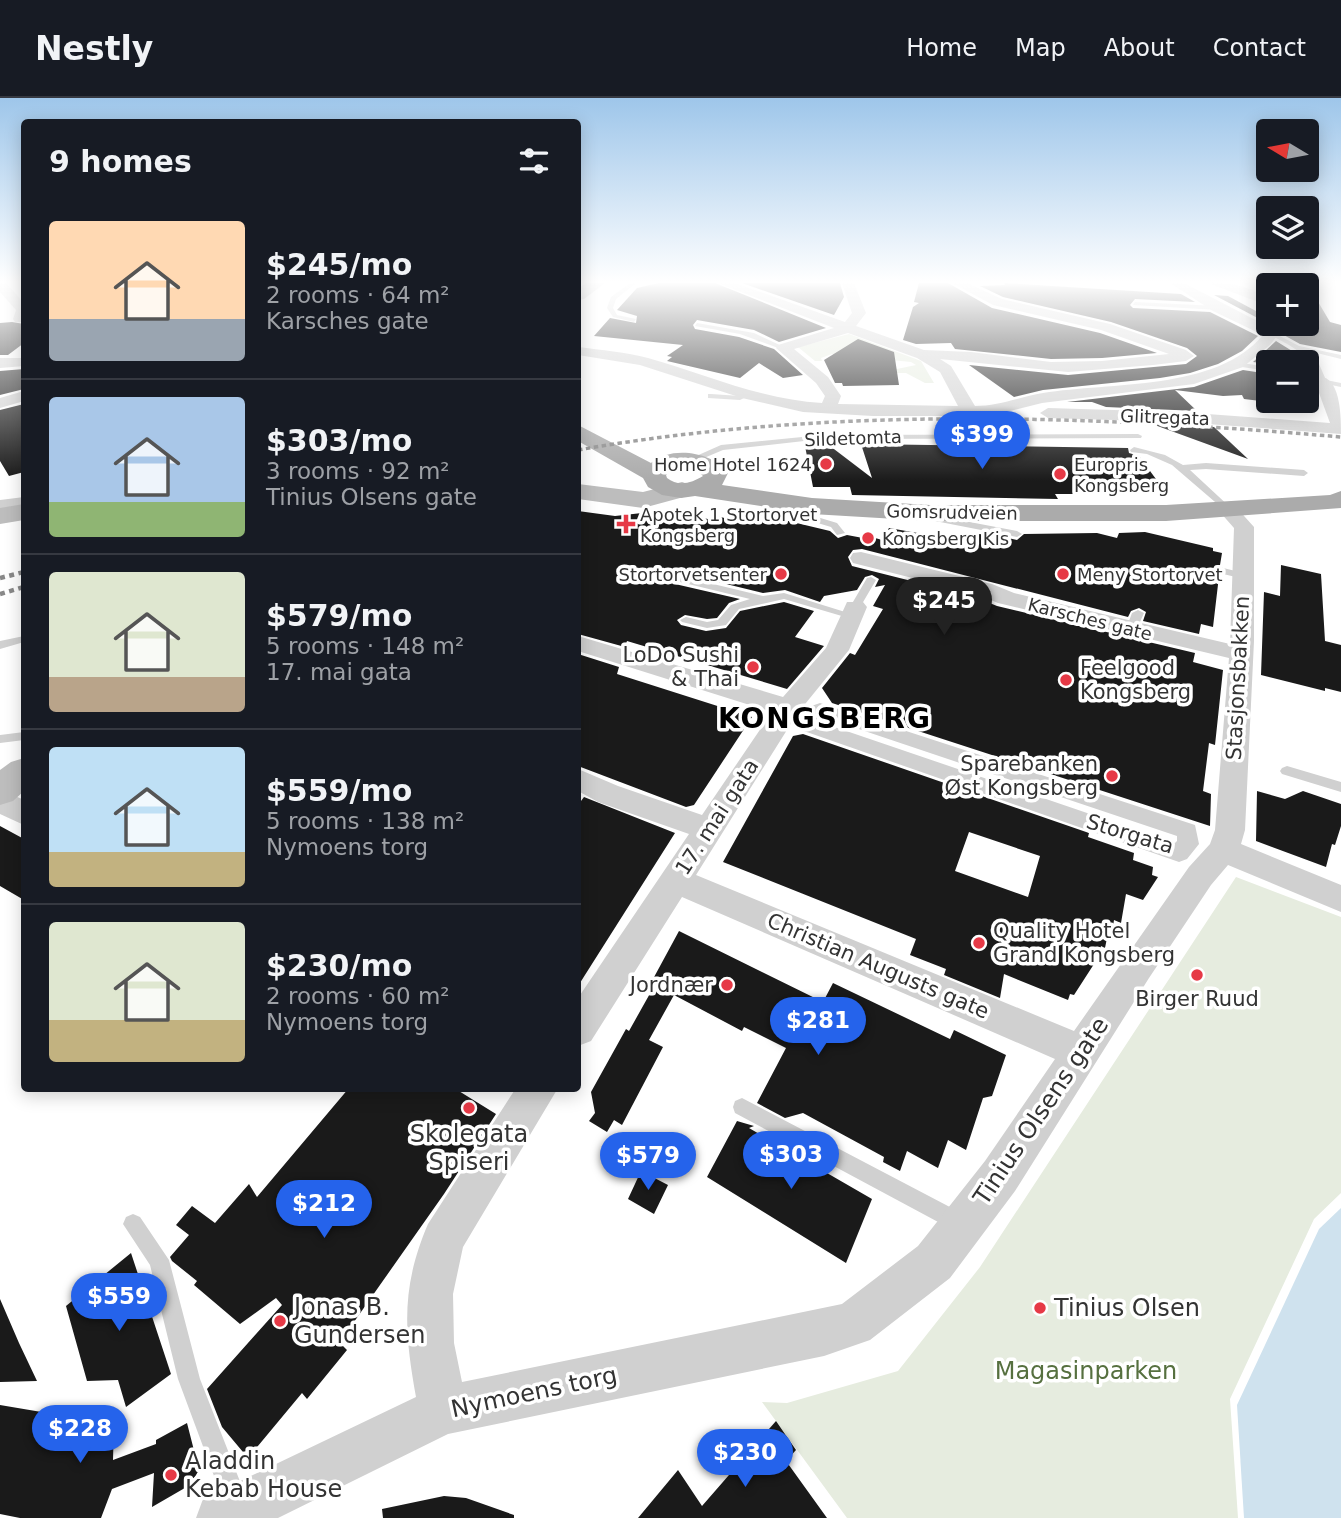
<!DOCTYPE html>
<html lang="en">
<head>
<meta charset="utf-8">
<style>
	:root { --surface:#171b24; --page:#20242c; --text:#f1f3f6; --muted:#9ea1a6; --line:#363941; --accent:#2563eb }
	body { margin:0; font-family:"DejaVu Sans",sans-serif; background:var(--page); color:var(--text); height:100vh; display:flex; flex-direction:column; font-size:26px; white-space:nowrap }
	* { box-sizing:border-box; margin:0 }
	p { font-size:23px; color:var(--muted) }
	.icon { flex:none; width:38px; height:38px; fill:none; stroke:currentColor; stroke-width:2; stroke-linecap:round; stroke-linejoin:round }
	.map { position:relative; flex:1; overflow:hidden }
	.side { position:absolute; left:21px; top:21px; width:560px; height:973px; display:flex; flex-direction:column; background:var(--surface); border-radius:7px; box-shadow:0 4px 18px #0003 }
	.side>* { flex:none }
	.needle { width:46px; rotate:280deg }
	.controls { position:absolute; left:1256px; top:21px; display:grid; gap:14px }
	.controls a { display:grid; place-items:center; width:63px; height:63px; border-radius:7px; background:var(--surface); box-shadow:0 4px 18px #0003; font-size:35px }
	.price { position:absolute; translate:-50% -60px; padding:0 16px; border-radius:24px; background:var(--accent); color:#fff; font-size:23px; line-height:46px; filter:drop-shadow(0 2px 4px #0008) }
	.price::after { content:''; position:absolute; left:50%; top:42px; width:21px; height:16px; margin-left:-10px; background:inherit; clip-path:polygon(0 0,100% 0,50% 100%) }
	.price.active { background:#222; color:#fff }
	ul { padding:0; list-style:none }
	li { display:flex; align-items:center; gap:21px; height:175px; padding:0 28px }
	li+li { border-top:2px solid var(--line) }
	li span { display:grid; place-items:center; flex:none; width:196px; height:140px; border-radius:7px; color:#555 }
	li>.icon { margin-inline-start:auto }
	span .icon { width:84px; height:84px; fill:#fffc; stroke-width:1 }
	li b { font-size:30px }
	h2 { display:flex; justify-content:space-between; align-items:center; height:84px; padding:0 28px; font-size:30px }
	header { display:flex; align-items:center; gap:42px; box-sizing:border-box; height:98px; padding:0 35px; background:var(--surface); border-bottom:2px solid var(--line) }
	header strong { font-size:33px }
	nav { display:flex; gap:38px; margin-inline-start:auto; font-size:24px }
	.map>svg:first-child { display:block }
	.green { fill:#e6ecdf }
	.water { fill:#cfe2ee }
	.building { fill:#1a1a1a; fill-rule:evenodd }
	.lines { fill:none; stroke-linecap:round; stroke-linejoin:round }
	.service { fill:#d0d0d0; fill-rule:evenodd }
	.pedestrian { fill:#d0d0d0; fill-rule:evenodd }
	.minor { fill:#d0d0d0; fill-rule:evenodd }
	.secondary { fill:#bdbdbd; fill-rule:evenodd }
	.primary { fill:#ababab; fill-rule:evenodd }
	.rail-far1 { stroke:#888; stroke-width:3.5; stroke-dasharray:4.5 3.5; stroke-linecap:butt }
	.rail { stroke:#888; stroke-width:4.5; stroke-dasharray:5 4.5; stroke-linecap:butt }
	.poi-dot { fill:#e63946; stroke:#fff; stroke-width:2.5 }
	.labels { text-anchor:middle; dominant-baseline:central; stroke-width:7; stroke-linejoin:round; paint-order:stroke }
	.far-street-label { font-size:18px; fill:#333; stroke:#fff }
	.far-poi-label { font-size:18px; fill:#333; stroke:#fff; text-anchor:start }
	.poi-label { font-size:21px; fill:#333; stroke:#fff; text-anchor:end }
	.street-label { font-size:21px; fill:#333; stroke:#fff }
	.near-street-label { font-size:24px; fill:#333; stroke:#fff }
	.near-poi-label { font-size:24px; fill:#333; stroke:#fff; text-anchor:start }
	.near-park-label { font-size:24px; fill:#56703f; stroke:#fff }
	.district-label { font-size:28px; font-weight:bold; letter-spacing:2px; fill:#000; stroke:#fff }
</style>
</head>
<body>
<header>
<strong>Nestly</strong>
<nav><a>Home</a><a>Map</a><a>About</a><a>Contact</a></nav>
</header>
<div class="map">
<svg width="1341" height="1420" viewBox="0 0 1341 1420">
	<rect width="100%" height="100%" fill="#fff"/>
	<!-- green -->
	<path class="green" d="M849,236L921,263L934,285H925L906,275H874L873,271H897L916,267L911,264L832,256L821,260L822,263H815L798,249Z
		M1236,779L1341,819V1095L1314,1121L1230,1301L1238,1420H847L762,1304L787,1305L898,1273L980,1169Z"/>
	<!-- water -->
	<path class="water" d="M1341,1110V1420H1244L1237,1307L1319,1131Z"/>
	<!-- building -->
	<path class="building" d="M659,185H715L826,230L779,244L754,232L697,222L693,227L695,231L739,239L774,251L803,277L783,280L759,265L740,280L667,263L672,259L667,258L683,247L594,238L610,220L636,225L637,218L617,212L637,190Z
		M742,185H840L844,199L834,217Z
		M919,185H948L992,210L1100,235L1157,255L1102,260L1051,261L955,251L951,245L916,246L903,242L913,209L919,205L914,204Z
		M1004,185L1181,196L1195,204L1135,201L1130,207L1133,210L1210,214L1258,238L1242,253L1218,266L1190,275L1160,280L1043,292L1014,299L969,267L1068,277L1186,266L1197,258L1187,250L1111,224L1003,199L980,188L1005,187Z
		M1307,185L1330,224L1341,227V254L1300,246L1282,236L1290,226H1307Z
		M1214,197L1228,198L1269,220V226Z
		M12,224L24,226V245L8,257H0V225Z
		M858,241L894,254L899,287L843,288L842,285H835L824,262Z
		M1276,243L1297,256L1306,264L1269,266L1253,264Z
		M24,271V291L0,297V273Z
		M1243,272L1269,276V304L1244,301L1242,297L1223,298L1175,292L1197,313L1106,309L1092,304H1067L1194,289Z
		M24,306V374L9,378L0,363V312Z
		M1152,326L1214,329L1248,361Z
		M861,346L1128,350L1129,355L1139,358L1164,392L1114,393L1117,396H1055L1058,401L852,397L850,389H813L805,348H830L872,380Z
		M669,412L712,422L716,418L733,422L738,416L755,421L759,416L830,433L838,440L847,437L863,440L862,436L882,442L889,430L929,437L990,436L1017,442L1024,436L1097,435L1117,440L1119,435L1145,434L1213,450V453L1222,455L1220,467L1211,471L1213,475L1219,478L1213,529L1201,526L1199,536L1143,523L1146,514L1139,510L1131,513L1128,519L862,451L853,452L848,459L852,468L975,499L997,508L1195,555L1193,564L1223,572L1215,647L1209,645L1203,693L1211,696L1210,728L832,605L822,590L850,555L855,557L883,511L873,508L885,487L875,489L879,481L872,477L865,479L857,492L824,498L820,504L785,492L763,495L681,475L674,477L675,486L740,501L729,505L717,520L707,521L685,517L677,522L681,527L706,533L726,530L740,513L784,504L814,513L795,539L824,548L787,591L627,543L625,549L578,536V413L615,418Z
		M1281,467L1321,476L1325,543L1341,547V594L1325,590V593L1261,577L1264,494L1280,498Z
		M578,556L619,569L617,576L752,619L694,707L686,709L578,668Z
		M803,636L1089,735L1088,739L1134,755L1133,762L1153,769L1152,777L1158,779L1143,802L1126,796L1121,825L1114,822L1111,841L1107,840L1105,850L1101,848L1099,858L1096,857L1094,866L1074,897L1070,896L1068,902L1004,876L1000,900L944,877L946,871L910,857L916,841L723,764L793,638ZM969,734L1040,758L1028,799L955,773Z
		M1257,693L1285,701L1303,693L1341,706V728L1335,747L1332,746L1326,769L1256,743Z
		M584,699L675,735L578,888V707Z
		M0,728L24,741V802L0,788Z
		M679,833L823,904L833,885L950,941L954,932L1006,957L992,998L983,1000L966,1052L948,1042L938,1070L907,1053L900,1073L883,1064L884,1059L803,1015L785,1020L757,1005L786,950L744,929L742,933L674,897L649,942L663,949L622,1027L614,1022L607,1034L589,1023L595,1015L591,994L626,931L629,933L657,883L653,881Z
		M349,990H454L496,1016L444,1096L342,1241L345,1243L342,1247L347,1252L307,1301L302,1295L248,1360L222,1329L207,1291L282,1207L276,1200L240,1226L194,1187L197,1183L172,1163L170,1159L189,1137L176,1127L192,1108L215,1125L249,1086L257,1099Z
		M737,1023L754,1028L749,1030L872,1101L846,1165L707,1079Z
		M641,1073L668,1087L654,1116L628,1101Z
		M131,1155L171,1276L126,1309L118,1282L87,1283L66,1208Z
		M0,1201L19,1245L37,1283L0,1284Z
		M0,1307L77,1320L79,1317L114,1323L113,1362L156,1346V1342L187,1325L199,1372L190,1387L152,1409L154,1375L112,1391L101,1420H20L0,1416Z
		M776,1323L796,1352L786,1363L827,1420H638L678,1372L702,1408Z
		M444,1398L466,1400L514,1417V1420H383L382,1411Z"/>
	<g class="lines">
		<!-- service -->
		<path class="service" d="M630,185H636L616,201L613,210L617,217L636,221L634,224L613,219L607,210L611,199Z
			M1135,204L1218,208L1221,210L1218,212L1133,207Z
			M697,225L754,235L786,250L781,251L740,236L695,228Z
			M1270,235H1274L1299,248L1341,257V261L1305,252L1319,266L1326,282L1341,285V289L1307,282V278L1318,280C1311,257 1290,247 1270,237Z
			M1235,264L1269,269V273L1235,268Z
			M711,296L740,298L744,300L740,302L708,300V296Z
			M1138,336L1142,338L1141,340L822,341L723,352L692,365L685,363L721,347L822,337Z
			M1134,349L1165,357L1183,367L1206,365L1304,372L1308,375L1304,378L1206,371L1190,372L1232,411L1234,413L1229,416L1172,367L1147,356L1131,354L1130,352Z
			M764,403L837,425L845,435L837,437L831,429L761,408L759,406Z
			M938,418L1017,433L1022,436L1017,439L935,423V419Z
			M1219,469L1248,476L1249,478L1244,481L1215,474L1214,472Z
			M680,478L763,498L784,495L858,518L852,521L784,501L739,511L726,527L707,530L682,524L680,522L686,519L707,524L718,522L731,507L750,501L676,483V479Z
			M871,479L876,482L859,511L855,512L851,511L850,509L867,480Z
			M1138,512L1144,515L1136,533H1128L1126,531L1132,515Z
			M24,538V544L0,551V543Z
			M24,634V642L0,645V637Z
			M1287,668L1341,684V694L1282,676L1280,673L1282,670Z
			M742,1000L967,1118L970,1125L967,1132L960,1135L953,1132L735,1015L733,1009L735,1003Z
			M133,1116L140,1119L169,1162L200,1281L248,1404L245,1413L236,1416L227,1413L178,1281L150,1167L123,1126L126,1119Z"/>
		<!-- pedestrian -->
		<path class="pedestrian" d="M820,605L1195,727L1199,746L1187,761L1179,764L801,632L798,616L800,612ZM820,618L1177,738V743L1175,745L817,623V619Z"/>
		<!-- minor -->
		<path class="minor" d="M0,185H6L24,205V224H15L13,221L16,212L0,194Z
			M718,185H735L845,224L852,215L842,185H854L866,215L856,228L924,252L971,254L1051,264L1102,263L1169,256L1101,232L993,207L952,185H967L1002,201L1110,226L1186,252L1194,258L1186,263L1153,267L1068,274L940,261L951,268L975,308C998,308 1020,299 1043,295C1110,284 1217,293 1263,237L1213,213L1170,185H1184L1269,229L1272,226H1286L1270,247L1243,269L1194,286L1042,305L989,318H873L803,314L742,300L640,267L578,257V249C601,252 626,254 648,260C705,276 762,302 822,305L825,298L816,285L776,250L778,247L834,230ZM848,235L917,260L940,274L958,308L838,306L841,298L828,279L794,251Z
			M1208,185C1228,184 1250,189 1269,199V208Z
			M0,260H24V268L0,270Z
			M1323,279C1341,284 1341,320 1341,336L1180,324L1048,320L1040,315L1048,310L1180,314L1330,325L1315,284Z
			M24,293V303L0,310V300Z
			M24,399V411L0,414V402Z
			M1229,407L1236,409L1254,429V543L1245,732L1241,746L1341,787V814L1228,767L1211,787L1149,880L1015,1093L950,1180L870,1242L824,1258L448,1336L278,1420H196L203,1401L416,1299C404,1233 401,1189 428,1126L516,990H558L463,1149L453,1196L454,1245L462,1284L842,1206L918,1148L985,1063L1055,961L682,799L591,943L578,948V900L689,736L598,704L578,693V671L618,688L702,717L772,614L578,553V538L783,599L826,550L847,504H863L867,509L849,552L797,616L696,777L1074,933L1189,769L1210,746L1215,732L1229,560L998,505L976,496L853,465L850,460L853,455L861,454L992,486L1014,495L1230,546L1234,430L1219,413L1222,409Z
			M0,691L24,702V727L0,716Z"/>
		<!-- secondary -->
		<path class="secondary" d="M682,384L691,387L695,392L691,397L643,410L578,401V386L643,394Z
			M24,406V422L0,426V410Z
			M24,660V693L13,703L0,707V672L11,664Z"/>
		<!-- primary -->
		<path class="primary" d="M586,185H605L584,201L578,202V190Z
			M578,327L651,365C671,347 714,354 728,375L722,387L812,400L930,407H1166L1330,397L1341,393V410L1166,423H930L812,416L695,398L681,400L662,397L648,389L643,380L578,343ZM685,369L697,372L703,378C692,385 678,389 667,380L666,377L672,372Z"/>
		<!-- rail-far1 -->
		<path class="rail-far1" d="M578,352C828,308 1089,317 1341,339"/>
		<!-- rail -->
		<path class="rail" d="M0,480L24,474
			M0,496L24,489"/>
	</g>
	<!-- sky -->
	<linearGradient id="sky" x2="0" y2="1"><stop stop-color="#9ec6ea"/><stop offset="0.48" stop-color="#fff"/><stop offset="1" stop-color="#fff" stop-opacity="0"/></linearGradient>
	<rect width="1341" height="383" fill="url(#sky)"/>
	<!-- markers -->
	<g class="poi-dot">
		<circle cx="826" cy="366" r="7"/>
		<circle cx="1060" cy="376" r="7"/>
		<path d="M622.5 415.5h7v7h7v7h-7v7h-7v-7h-7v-7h7z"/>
		<circle cx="868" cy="440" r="7"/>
		<circle cx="781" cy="476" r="7"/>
		<circle cx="1063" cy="476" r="7"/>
		<circle cx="753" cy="569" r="7"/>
		<circle cx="1066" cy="582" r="7"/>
		<circle cx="1112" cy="678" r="7"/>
		<circle cx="979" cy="845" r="7"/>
		<circle cx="1197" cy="877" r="7"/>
		<circle cx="727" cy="887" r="7"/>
		<circle cx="469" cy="1010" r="7"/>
		<circle cx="1040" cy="1210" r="7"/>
		<circle cx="280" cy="1223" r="7"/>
		<circle cx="171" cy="1377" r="7"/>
	</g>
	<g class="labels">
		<!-- far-street labels -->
		<g class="far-street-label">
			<text transform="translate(1165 319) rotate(2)">Glitregata</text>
			<text transform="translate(853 340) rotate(-2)">Sildetomta</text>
			<text transform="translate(952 414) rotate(1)">Gomsrudveien</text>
			<text transform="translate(1090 521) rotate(14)">Karsches gate</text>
		</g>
		<!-- far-poi labels -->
		<g class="far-poi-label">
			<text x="812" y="366" text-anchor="end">Home Hotel 1624</text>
			<text x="1074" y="366">Europris<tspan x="1074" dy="21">Kongsberg</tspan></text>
			<text x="640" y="416">Apotek 1 Stortorvet<tspan x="640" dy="21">Kongsberg</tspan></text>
			<text x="882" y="440">Kongsberg Kis</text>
			<text x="767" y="476" text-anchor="end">Stortorvetsenter</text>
			<text x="1077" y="476">Meny Stortorvet</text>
		</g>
		<!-- poi labels -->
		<g class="poi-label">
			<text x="739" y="557">LoDo Sushi<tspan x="739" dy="24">&amp; Thai</tspan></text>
			<text x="1080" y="570" text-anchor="start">Feelgood<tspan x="1080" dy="24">Kongsberg</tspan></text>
			<text x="1098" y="666">Sparebanken<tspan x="1098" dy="24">Øst Kongsberg</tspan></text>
			<text x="993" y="833" text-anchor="start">Quality Hotel<tspan x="993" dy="24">Grand Kongsberg</tspan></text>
			<text x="713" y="887">Jordnær</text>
			<text x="1197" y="901" text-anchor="middle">Birger Ruud</text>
		</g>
		<!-- street labels -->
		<g class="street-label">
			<text transform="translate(1238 580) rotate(-87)">Stasjonsbakken</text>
			<text transform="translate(717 719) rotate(-57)">17. mai gata</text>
			<text transform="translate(1130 736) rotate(17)">Storgata</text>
			<text transform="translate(878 868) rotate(23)">Christian Augusts gate</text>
		</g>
		<!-- near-street labels -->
		<g class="near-street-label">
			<text transform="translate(1041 1013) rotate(-56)">Tinius Olsens gate</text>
			<text transform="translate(534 1294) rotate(-12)">Nymoens torg</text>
		</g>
		<!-- near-poi labels -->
		<g class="near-poi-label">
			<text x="469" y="1036" text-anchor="middle">Skolegata<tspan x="469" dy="28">Spiseri</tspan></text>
			<text x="294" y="1209">Jonas B.<tspan x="294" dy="28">Gundersen</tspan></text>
			<text x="1054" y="1210">Tinius Olsen</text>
			<text x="185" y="1363">Aladdin<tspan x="185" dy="28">Kebab House</tspan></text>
		</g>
		<!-- near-park labels -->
		<g class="near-park-label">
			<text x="1086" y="1273">Magasinparken</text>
		</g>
		<!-- district labels -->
		<g class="district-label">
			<text x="825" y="620">KONGSBERG</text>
		</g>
	</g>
</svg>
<div class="controls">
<a><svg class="needle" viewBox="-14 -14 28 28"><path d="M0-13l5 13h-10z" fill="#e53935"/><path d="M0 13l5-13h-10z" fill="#9ea1a6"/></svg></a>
<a><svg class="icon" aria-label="layers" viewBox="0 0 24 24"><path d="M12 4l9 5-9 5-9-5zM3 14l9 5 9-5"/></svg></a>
<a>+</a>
<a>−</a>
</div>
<b class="price" style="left:982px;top:373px">$399</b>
<b class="price active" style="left:944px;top:539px">$245</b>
<b class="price" style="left:818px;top:959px">$281</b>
<b class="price" style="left:791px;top:1093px">$303</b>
<b class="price" style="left:648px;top:1094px">$579</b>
<b class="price" style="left:324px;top:1142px">$212</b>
<b class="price" style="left:119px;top:1235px">$559</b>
<b class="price" style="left:80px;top:1367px">$228</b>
<b class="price" style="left:745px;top:1391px">$230</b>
<section class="side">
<h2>9 homes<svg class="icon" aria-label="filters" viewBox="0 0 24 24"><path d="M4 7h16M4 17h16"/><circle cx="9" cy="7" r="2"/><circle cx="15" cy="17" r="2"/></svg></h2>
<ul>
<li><span style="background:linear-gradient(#ffd9b3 70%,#9aa5b1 0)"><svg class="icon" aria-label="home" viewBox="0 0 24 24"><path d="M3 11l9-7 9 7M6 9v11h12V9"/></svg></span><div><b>$245/mo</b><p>2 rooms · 64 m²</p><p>Karsches gate</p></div></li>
<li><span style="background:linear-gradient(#a9c7e8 75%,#8fb573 0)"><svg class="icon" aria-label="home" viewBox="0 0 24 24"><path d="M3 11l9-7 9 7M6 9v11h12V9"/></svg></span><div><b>$303/mo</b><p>3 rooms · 92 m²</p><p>Tinius Olsens gate</p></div></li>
<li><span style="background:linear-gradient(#dfe7d0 75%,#b9a48a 0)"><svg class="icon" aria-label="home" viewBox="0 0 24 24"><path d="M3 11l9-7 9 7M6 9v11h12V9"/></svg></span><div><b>$579/mo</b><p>5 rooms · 148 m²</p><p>17. mai gata</p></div></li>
<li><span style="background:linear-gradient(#bfe0f5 75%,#c2b280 0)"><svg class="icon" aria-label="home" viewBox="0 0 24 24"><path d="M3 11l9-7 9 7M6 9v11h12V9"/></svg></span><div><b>$559/mo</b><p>5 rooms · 138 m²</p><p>Nymoens torg</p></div></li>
<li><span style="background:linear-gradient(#dfe7d0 70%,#c2b280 0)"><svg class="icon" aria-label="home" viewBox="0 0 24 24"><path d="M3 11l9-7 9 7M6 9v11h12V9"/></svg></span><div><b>$230/mo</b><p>2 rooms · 60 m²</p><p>Nymoens torg</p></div></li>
</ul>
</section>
</div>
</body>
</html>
